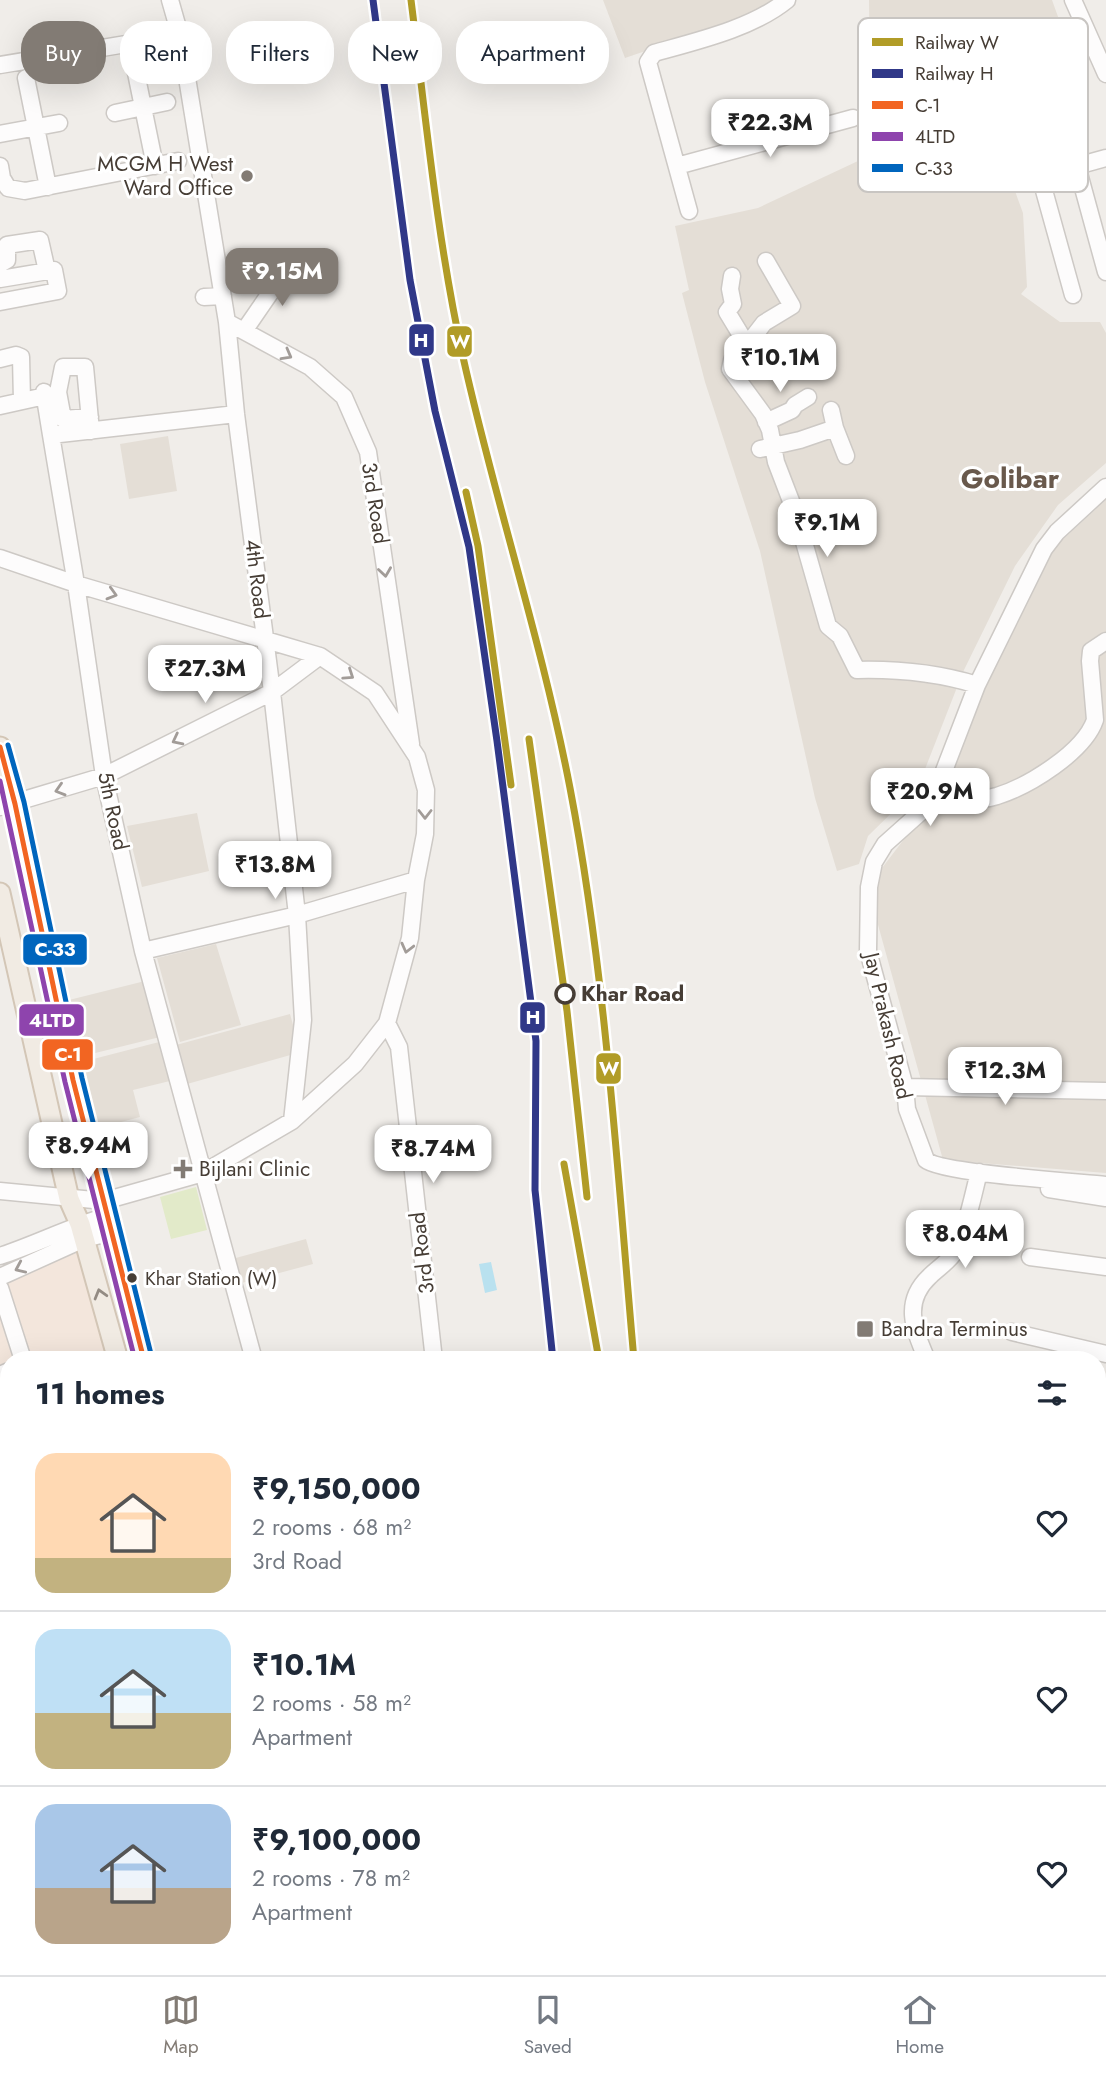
<!DOCTYPE html>
<html lang="en">
<head>
<meta charset="utf-8">
<style>
	:root { --surface:#fff; --page:#f6f6f7; --text:#1f2937; --muted:#747a83; --line:#e0e1e3; --accent:#827b74 }
	body { margin:0; font-family:Jost,sans-serif; background:var(--page); color:var(--text); height:100vh; display:flex; flex-direction:column; font-size:26px; white-space:nowrap }
	* { box-sizing:border-box; margin:0 }
	p { font-size:23px; color:var(--muted) }
	.icon { flex:none; width:38px; height:38px; fill:none; stroke:currentColor; stroke-width:2; stroke-linecap:round; stroke-linejoin:round }
	.map { position:relative; flex:1; overflow:hidden }
	.details { position:absolute; left:0px; top:1351px; width:1106px; height:625px; display:flex; flex-direction:column; background:var(--surface); border-radius:28px 28px 0 0; box-shadow:0 7px 28px #0002 }
	.details>* { flex:none }
	.guide { position:absolute; left:21px; top:21px; width:700px; height:63px; display:flex; gap:14px }
	.price { position:absolute; translate:-50% -60px; padding:0 16px; border-radius:14px; background:#fff; color:#222; font-size:23px; line-height:46px; filter:drop-shadow(0 2px 4px #0008) }
	.price::after { content:''; position:absolute; left:50%; top:42px; width:21px; height:16px; margin-left:-10px; background:inherit; clip-path:polygon(0 0,100% 0,50% 100%) }
	.price.current { background:var(--accent); color:#fff }
	ul { padding:0; list-style:none }
	li { display:flex; align-items:center; gap:21px; height:175px; padding:0 35px }
	li+li { border-top:2px solid var(--line) }
	li span { display:grid; place-items:center; flex:none; width:196px; height:140px; border-radius:21px; color:#555 }
	li>.icon { margin-inline-start:auto }
	span .icon { width:84px; height:84px; fill:#fffc; stroke-width:1 }
	li b { font-size:30px }
	h2 { display:flex; justify-content:space-between; align-items:center; height:84px; padding:0 35px; font-size:30px }
	.pill { padding:0 24px; border-radius:28px; background:var(--surface); box-shadow:0 7px 28px #0002; font-size:24px; line-height:63px }
	.pill.current { background:var(--accent); color:#fff }
	.menu { display:flex; justify-content:space-around; align-items:center; height:98px; border-top:2px solid var(--line); background:var(--surface); font-size:19px; color:var(--muted) }
	.menu a { display:grid; justify-items:center; gap:4px }
	.menu .current { color:var(--accent) }
	.map>svg:first-child { display:block }
	.residential { fill:#e4ded6 }
	.commercial { fill:#f3e6dc }
	.green { fill:#e2eac9 }
	.water { fill:#b9e1ef }
	.lines { fill:none; stroke-linecap:round; stroke-linejoin:round }
	.minor-casing { stroke:#cdc9c5; stroke-width:19 }
	.major-casing { stroke:#d3c6b6; stroke-width:23 }
	.minor { stroke:#fdfcfc; stroke-width:16 }
	.major { stroke:#f1ebe3; stroke-width:19 }
	.bus-1-casing { stroke:#fff; stroke-width:10 }
	.bus-2-casing { stroke:#fff; stroke-width:10 }
	.bus-3-casing { stroke:#fff; stroke-width:10 }
	.bus-1 { stroke:#f26522; stroke-width:5 }
	.bus-2 { stroke:#8e44ad; stroke-width:5 }
	.bus-3 { stroke:#0065bd; stroke-width:5 }
	.rail-1-casing { stroke:#fff; stroke-width:12 }
	.rail-2-casing { stroke:#fff; stroke-width:12 }
	.rail-1 { stroke:#b19c27; stroke-width:7 }
	.rail-2 { stroke:#303888; stroke-width:7 }
	.oneway { stroke:#a29c98 }
	.oneway2 { stroke:#938b83 }
	.poi-dot { fill:#827b74; stroke:#fff; stroke-width:2.5 }
	.stop-dot { fill:#fff; stroke:#463d35; stroke-width:3.5 }
	.bus-dot { fill:#463d35; stroke:#fff; stroke-width:2.5 }
	.labels { text-anchor:middle; dominant-baseline:central; stroke-width:6; stroke-linejoin:round; paint-order:stroke }
	.bus-label { font-size:19px; fill:#463d35; stroke:#fff; text-anchor:start }
	.poi-label { font-size:21px; fill:#463d35; stroke:#fff; text-anchor:start }
	.street-label { font-size:21px; fill:#463d35; stroke:#fff }
	.stop-label { font-size:21px; font-weight:bold; fill:#463d35; stroke:#fff; text-anchor:start }
	.district-label { font-size:28px; font-weight:bold; fill:#69594c; stroke:#fff }
	.key { fill:#fff; stroke:#c8c5c2; stroke-width:2 }
	.key-label { font-size:19px; fill:#463d35 }
	.line-badge { stroke:#fff; stroke-width:2.5 }
	.badge-label { font-size:19px; text-anchor:middle; font-weight:bold; fill:#fff }
</style>
</head>
<body>
<div class="map">
<svg width="1106" height="1975" viewBox="0 0 1106 1975">
	<rect width="100%" height="100%" fill="#f0ede9"/>
	<!-- residential -->
	<path class="residential" d="M603,0H779L727,23L625,58Z
		M869,0H1052L1080,78L977,116L957,89L940,123L953,124L955,180L1012,183L1023,213L1027,287L1021,294L1060,322H1100L1106,333V463L1058,505L1015,566L963,672L918,787L868,836L859,864L837,871L815,798L760,551L705,382L682,293L689,290L675,226L758,208L858,161L889,134L870,80Z
		M168,436L177,491L129,499L120,444Z
		M1106,500V1173L943,1160L872,903L882,868L908,834L967,726L1049,552Z
		M197,813L209,871L142,887L127,826Z
		M216,944L241,1025L180,1042L157,958Z
		M145,981L160,1037L75,1058L61,1002Z
		M290,1014L295,1032L294,1054L187,1084L176,1045Z
		M163,1041L174,1080L133,1090L140,1117L91,1130L74,1064Z
		M306,1239L313,1264L238,1284L232,1259Z
		M321,1967H623L624,1975H323Z"/>
	<!-- commercial -->
	<path class="commercial" d="M78,1249L107,1360H9V1765L0,1768V1280Z"/>
	<!-- green -->
	<path class="green" d="M196,1187L207,1230L171,1239L160,1197Z
		M357,1967H422L424,1975H354L353,1968Z"/>
	<!-- water -->
	<path class="water" d="M491,1262L497,1290L485,1293L479,1264Z"/>
	<g class="lines">
		<!-- minor casing -->
		<g class="minor-casing">
			<path id="minor" d="M170,0L180,35L227,322L236,414L272,692L297,915L303,1020L292,1121
				M1073,0L1106,74
				M133,58L155,166
				M0,65L180,35
				M26,78L48,187
				M962,85L987,173L990,176L1015,175L1030,179L1106,158
				M115,113L167,102
				M1004,120L1021,177
				M0,134L59,123
				M0,166L2,178L8,188L25,191L178,161
				M677,166L853,118
				M1077,166L1106,272
				M1040,176L1073,295
				M689,211L648,62L654,53C697,41 753,28 787,0
				M766,261L792,306L764,323L740,354L732,360L730,369L763,414L770,430L776,462L796,514L828,626L840,636L857,670C899,669 938,673 977,685
				M0,264L7,260V245L40,240L47,271
				M732,276L730,289L733,304L727,312L747,345
				M0,279L54,270L58,291L0,302
				M204,297L223,296
				M227,322L310,367L344,397L368,452L411,744
				M244,331L290,264
				M0,359L16,355L21,357L22,401
				M44,392L51,435
				M0,406L45,396
				M831,410L835,428L846,456
				M236,414L51,435L76,584L104,776L143,951L254,1360
				M90,417L63,419L58,392L63,367H85L91,431
				M766,422L792,410L795,405L808,397
				M760,449L800,440L835,428
				M1106,487L1057,532L1044,549L977,685L932,802L885,844L874,862L869,887L868,951L905,1087L907,1109L926,1160C940,1173 1078,1182 1106,1185
				M0,558L76,584L320,656L375,693L417,757L426,790L425,834L416,880L410,938L387,1023L355,1064L292,1121L203,1173L104,1201L0,1191
				M932,802C954,802 976,802 997,796C1029,786 1084,752 1095,720L1090,661L1091,651L1106,641
				M0,807L104,776L272,692L320,656
				M143,951L297,915L416,880
				M387,1023L399,1047L434,1360
				M905,1087L1106,1091
				M1049,1189L1106,1198
				M0,1256C37,1244 71,1226 108,1216
				M1030,1257L1106,1267
				M0,1277L84,1239L113,1232
				M0,1288L23,1360
				M1012,1332L1106,1354
				M927,1360C914,1329 902,1302 930,1276C939,1267 950,1261 956,1250C965,1235 974,1191 979,1172
				M0,1375L9,1371
				M0,1424L3,1431L0,1435
				M1097,1481L1106,1484
				M0,1491L9,1487
				M1097,1504L1106,1510
				M0,1587L9,1596
				M0,1665L9,1636
				M1097,1691L1106,1650
				M0,1763L9,1795
				M1106,1837L1103,1881L1106,1900
				M1097,1945L1106,1970
				M54,1967L56,1975
				M134,1967L136,1975
				M174,1975L192,1967"/>
		</g>
		<!-- major casing -->
		<g class="major-casing">
			<path id="major" d="M0,747L15,804L73,1080L144,1360
				M0,893L69,1199L80,1224L118,1360
				M279,1967L281,1975"/>
		</g>
		<!-- minor -->
		<use href="#minor" class="minor"/>
		<!-- major -->
		<use href="#major" class="major"/>
		<!-- bus-1 casing -->
		<g class="bus-1-casing">
			<path id="bus-1" d="M0,747L15,804L73,1080L144,1360"/>
		</g>
		<!-- bus-2 casing -->
		<g class="bus-2-casing">
			<path id="bus-2" d="M0,781L65,1082L135,1360"/>
		</g>
		<!-- bus-3 casing -->
		<g class="bus-3-casing">
			<path id="bus-3" d="M8,745L24,802L82,1078L152,1358"/>
		</g>
		<!-- bus-1 -->
		<use href="#bus-1" class="bus-1"/>
		<!-- bus-2 -->
		<use href="#bus-2" class="bus-2"/>
		<!-- bus-3 -->
		<use href="#bus-3" class="bus-3"/>
		<!-- rail-1 casing -->
		<g class="rail-1-casing">
			<path id="rail-1" d="M411,0C426,119 437,239 463,357C495,501 542,642 570,788C606,976 617,1169 634,1360
				M466,492L478,546L511,785
				M529,739L567,1011L587,1197
				M564,1164L599,1360"/>
		</g>
		<!-- rail-2 casing -->
		<g class="rail-2-casing">
			<path id="rail-2" d="M373,0L410,280L435,411L469,547L497,741L536,1041L535,1190L553,1360"/>
		</g>
		<!-- rail-1 -->
		<use href="#rail-1" class="rail-1"/>
		<!-- rail-2 -->
		<use href="#rail-2" class="rail-2"/>
	</g>
	<!-- one-way arrows -->
	<defs><path id="oneway-chevron" d="M-2-3.5L2.5 0L-2 3.5" fill="none" stroke-width="1.6" stroke-linecap="round" stroke-linejoin="round" transform="scale(1.75)"/></defs>
	<g class="oneway">
		<use href="#oneway-chevron" transform="translate(287 355) rotate(29)"/>
		<use href="#oneway-chevron" transform="translate(385 572) rotate(82)"/>
		<use href="#oneway-chevron" transform="translate(112 594) rotate(16)"/>
		<use href="#oneway-chevron" transform="translate(349 675) rotate(34)"/>
		<use href="#oneway-chevron" transform="translate(177 740) rotate(153)"/>
		<use href="#oneway-chevron" transform="translate(60 790) rotate(163)"/>
		<use href="#oneway-chevron" transform="translate(425 814) rotate(90)"/>
		<use href="#oneway-chevron" transform="translate(407 948) rotate(104)"/>
		<use href="#oneway-chevron" transform="translate(20 1268) rotate(156)"/>
	</g>
	<use class="oneway2" href="#oneway-chevron" transform="translate(100 1294) rotate(-106)"/>
	<!-- markers -->
	<g class="poi-dot">
		<circle cx="247" cy="176" r="7"/>
		<path d="M179.5 1158.5h7v7h7v7h-7v7h-7v-7h-7v-7h7z"/>
		<rect x="856" y="1320" width="18" height="18" rx="3.5"/>
	</g>
	<circle class="stop-dot" cx="565" cy="994" r="9"/>
	<circle class="bus-dot" cx="132" cy="1278" r="6"/>
	<g class="labels">
		<!-- bus labels -->
		<g class="bus-label">
			<text x="145" y="1278">Khar Station (W)</text>
		</g>
		<!-- poi labels -->
		<g class="poi-label">
			<text x="233" y="164" text-anchor="end">MCGM H West<tspan x="233" dy="24">Ward Office</tspan></text>
			<text x="199" y="1169">Bijlani Clinic</text>
			<text x="881" y="1329">Bandra Terminus</text>
		</g>
		<!-- street labels -->
		<g class="street-label">
			<text transform="translate(375 503) rotate(81)">3rd Road</text>
			<text transform="translate(257 579) rotate(83)">4th Road</text>
			<text transform="translate(113 811) rotate(78)">5th Road</text>
			<text transform="translate(888 1026) rotate(77)">Jay Prakash Road</text>
			<text transform="translate(422 1253) rotate(-97)">3rd Road</text>
		</g>
		<!-- stop labels -->
		<g class="stop-label">
			<text x="581" y="994">Khar Road</text>
		</g>
		<!-- district labels -->
		<g class="district-label">
			<text x="1010" y="478">Golibar</text>
		</g>
	</g>
	<!-- legend -->
	<rect x="858" y="18" width="230" height="174" rx="10" class="key"/>
	<rect x="872" y="38" width="31" height="8" fill="#b19c27"/>
	<rect x="872" y="69" width="31" height="9" fill="#303888"/>
	<rect x="872" y="101" width="31" height="8" fill="#f26522"/>
	<rect x="872" y="132" width="31" height="9" fill="#8e44ad"/>
	<rect x="872" y="164" width="31" height="8" fill="#0065bd"/>
	<g class="key-label">
		<text x="915" y="49">Railway W</text>
		<text x="915" y="80">Railway H</text>
		<text x="915" y="112">C-1</text>
		<text x="915" y="143">4LTD</text>
		<text x="915" y="175">C-33</text>
	</g>
	<g class="line-badge">
		<rect x="408" y="323" width="27" height="34" rx="7" fill="#303888"/>
		<rect x="446" y="325" width="27" height="33" rx="7" fill="#b19c27"/>
		<rect x="22" y="933" width="66" height="33" rx="7" fill="#0065bd"/>
		<rect x="519" y="1001" width="27" height="33" rx="7" fill="#303888"/>
		<rect x="18" y="1003" width="67" height="34" rx="7" fill="#8e44ad"/>
		<rect x="41" y="1038" width="53" height="33" rx="7" fill="#f26522"/>
		<rect x="595" y="1052" width="27" height="33" rx="7" fill="#b19c27"/>
	</g>
	<g class="badge-label">
		<text x="421" y="347">H</text>
		<text x="460" y="348">W</text>
		<text x="55" y="956">C-33</text>
		<text x="533" y="1024">H</text>
		<text x="52" y="1027">4LTD</text>
		<text x="68" y="1061">C-1</text>
		<text x="609" y="1075">W</text>
	</g>
</svg>
<b class="price" style="left:770px;top:159px">₹22.3M</b>
<b class="price current" style="left:282px;top:308px">₹9.15M</b>
<b class="price" style="left:780px;top:394px">₹10.1M</b>
<b class="price" style="left:827px;top:559px">₹9.1M</b>
<b class="price" style="left:205px;top:705px">₹27.3M</b>
<b class="price" style="left:930px;top:828px">₹20.9M</b>
<b class="price" style="left:275px;top:901px">₹13.8M</b>
<b class="price" style="left:1005px;top:1107px">₹12.3M</b>
<b class="price" style="left:88px;top:1182px">₹8.94M</b>
<b class="price" style="left:433px;top:1185px">₹8.74M</b>
<b class="price" style="left:965px;top:1270px">₹8.04M</b>
<div class="guide">
<a class="pill current">Buy</a>
<a class="pill">Rent</a>
<a class="pill">Filters</a>
<a class="pill">New</a>
<a class="pill">Apartment</a>
</div>
<section class="details">
<h2>11 homes<svg class="icon" aria-label="filters" viewBox="0 0 24 24"><path d="M4 7h16M4 17h16"/><circle cx="9" cy="7" r="2"/><circle cx="15" cy="17" r="2"/></svg></h2>
<ul>
<li><span style="background:linear-gradient(#ffd9b3 75%,#c2b280 0)"><svg class="icon" aria-label="home" viewBox="0 0 24 24"><path d="M3 11l9-7 9 7M6 9v11h12V9"/></svg></span><div><b>₹9,150,000</b><p>2 rooms · 68 m²</p><p>3rd Road</p></div><svg class="icon" aria-label="heart" viewBox="0 0 24 24"><path d="M12 20l-8-8c-3-5 5-10 8-4 3-6 11-1 8 4z"/></svg></li>
<li><span style="background:linear-gradient(#bfe0f5 60%,#c2b280 0)"><svg class="icon" aria-label="home" viewBox="0 0 24 24"><path d="M3 11l9-7 9 7M6 9v11h12V9"/></svg></span><div><b>₹10.1M</b><p>2 rooms · 58 m²</p><p>Apartment</p></div><svg class="icon" aria-label="heart" viewBox="0 0 24 24"><path d="M12 20l-8-8c-3-5 5-10 8-4 3-6 11-1 8 4z"/></svg></li>
<li><span style="background:linear-gradient(#a9c7e8 60%,#b9a48a 0)"><svg class="icon" aria-label="home" viewBox="0 0 24 24"><path d="M3 11l9-7 9 7M6 9v11h12V9"/></svg></span><div><b>₹9,100,000</b><p>2 rooms · 78 m²</p><p>Apartment</p></div><svg class="icon" aria-label="heart" viewBox="0 0 24 24"><path d="M12 20l-8-8c-3-5 5-10 8-4 3-6 11-1 8 4z"/></svg></li>
</ul>
</section>
</div>
<nav class="menu">
<a class="current"><svg class="icon" aria-label="map" viewBox="0 0 24 24"><path d="M3 6l6-2 6 2 6-2v14l-6 2-6-2-6 2zM9 4v14M15 6v14"/></svg>Map</a>
<a><svg class="icon" aria-label="saved" viewBox="0 0 24 24"><path d="M7 4h10v16l-5-4-5 4z"/></svg>Saved</a>
<a><svg class="icon" aria-label="home" viewBox="0 0 24 24"><path d="M3 11l9-7 9 7M6 9v11h12V9"/></svg>Home</a>
</nav>
</body>
</html>
